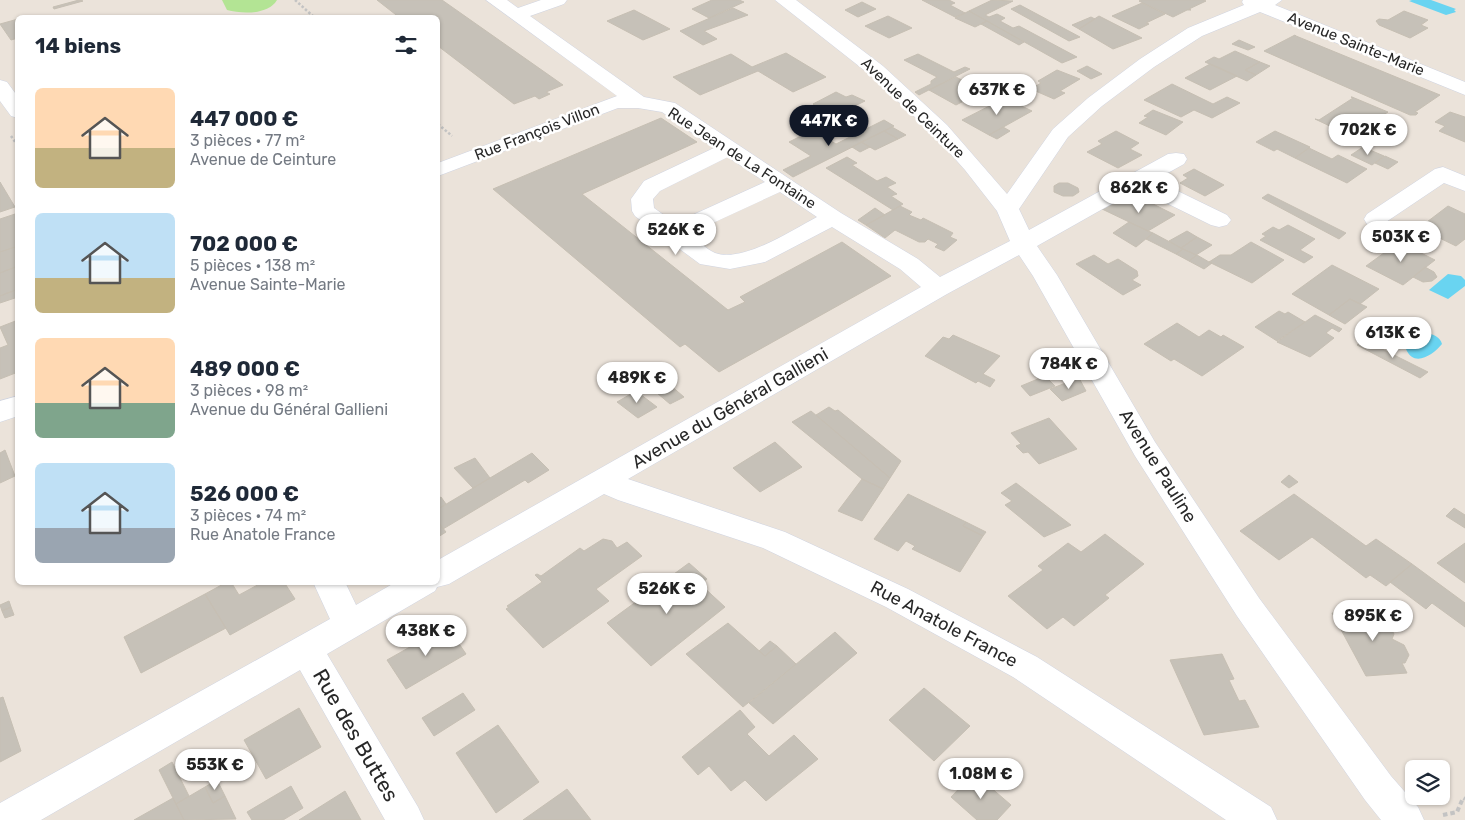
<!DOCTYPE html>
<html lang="fr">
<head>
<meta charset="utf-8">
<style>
	:root { --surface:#fff; --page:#f6f6f7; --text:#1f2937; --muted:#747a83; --accent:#111827 }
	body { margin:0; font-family:Rubik,sans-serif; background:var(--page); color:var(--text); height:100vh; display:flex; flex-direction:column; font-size:19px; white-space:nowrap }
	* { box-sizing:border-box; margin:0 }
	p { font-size:16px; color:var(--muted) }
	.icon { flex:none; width:28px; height:28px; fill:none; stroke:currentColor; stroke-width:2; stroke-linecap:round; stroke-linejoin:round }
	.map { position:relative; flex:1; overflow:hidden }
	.sheet { position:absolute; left:15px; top:15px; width:425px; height:570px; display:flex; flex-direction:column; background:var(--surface); border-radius:8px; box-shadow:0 1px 4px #0004 }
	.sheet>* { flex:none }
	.fabs { position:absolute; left:1405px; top:760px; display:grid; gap:10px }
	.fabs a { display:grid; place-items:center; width:45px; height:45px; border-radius:8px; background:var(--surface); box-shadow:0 1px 4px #0004; font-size:25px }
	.price { position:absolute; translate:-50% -42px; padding:0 11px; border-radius:18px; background:#fff; color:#222; font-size:16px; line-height:32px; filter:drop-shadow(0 1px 2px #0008) }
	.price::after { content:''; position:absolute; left:50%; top:30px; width:15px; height:11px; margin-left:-8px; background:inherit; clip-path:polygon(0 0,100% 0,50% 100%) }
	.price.selected { background:var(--accent); color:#fff }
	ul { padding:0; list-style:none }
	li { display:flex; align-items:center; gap:15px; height:125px; padding:0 20px }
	li span { display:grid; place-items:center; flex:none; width:140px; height:100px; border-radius:8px; color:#555 }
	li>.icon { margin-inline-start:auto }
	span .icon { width:60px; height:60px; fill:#fffc; stroke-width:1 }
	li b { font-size:21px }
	h2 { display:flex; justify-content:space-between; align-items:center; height:60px; padding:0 20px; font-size:21px }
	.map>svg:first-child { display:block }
	.green { fill:#b3e494 }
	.water { fill:#69d4f1 }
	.building { fill:#c6c1b8; stroke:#c6bfb3 }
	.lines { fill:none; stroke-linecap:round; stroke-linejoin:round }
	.minor-casing { stroke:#cfd4e2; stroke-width:1 }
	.path-far1 { stroke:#c3c3c3; stroke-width:2.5; stroke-dasharray:2.5 2; stroke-linecap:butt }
	.path { stroke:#c3c3c3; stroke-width:4; stroke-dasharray:4.5 3; stroke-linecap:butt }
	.minor { fill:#fff; fill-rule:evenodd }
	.labels { text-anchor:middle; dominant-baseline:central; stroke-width:5; stroke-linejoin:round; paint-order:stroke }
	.far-street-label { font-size:15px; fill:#282828; stroke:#fff }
	.street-label { font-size:18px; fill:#282828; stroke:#fff }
	.near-street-label { font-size:21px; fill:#282828; stroke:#fff }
</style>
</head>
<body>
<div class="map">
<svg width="1465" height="820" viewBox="0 0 1465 820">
	<rect width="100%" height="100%" fill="#ebe3da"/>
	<!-- green -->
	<path class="green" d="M222,0H277C268,15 242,14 227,10Z"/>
	<!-- water -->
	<path class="water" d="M1412,0H1431L1456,9L1454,10L1456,12L1446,15L1409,1Z
		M1448,274L1461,276L1465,280V286L1448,299L1429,290Z
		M1423,334C1431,333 1440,336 1442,344C1433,355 1414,368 1406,349Z"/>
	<!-- building -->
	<path class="building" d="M79,0L83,1L54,9L53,7Z
		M377,0H442L563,85L546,92L550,94L539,99L535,96L514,104L438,46V18H400Z
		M712,0H739L744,2L709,18L692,9Z
		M922,0H949L955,3L950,5L965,13L955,17Z
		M992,0L1013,1L985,15L989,17L997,14L1005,18L1000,21L1013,28L1019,26L1077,57L1062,63L969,11Z
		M1141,0H1204L1206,1L1189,9L1191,10H1187L1173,17L1139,1Z
		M862,2L876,9L858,17L845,10Z
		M1142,3L1165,14L1146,23L1149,24L1139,29L1112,16Z
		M1020,5L1080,37L1069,41L1011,9Z
		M733,8L748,15L704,31L717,39L703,45L680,31Z
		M634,10L670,29L643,40L607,21Z
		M969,11L987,21L975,27L955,18Z
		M1404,11L1428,20L1421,25L1428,28L1410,38L1379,25L1376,21L1379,19L1388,20Z
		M888,16L912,28L889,38L865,26Z
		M1099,16L1142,38L1113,49L1079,29Z
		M1091,17L1095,19L1079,29L1072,25Z
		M18,19V38L11,40L0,24Z
		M987,21L1024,42L1019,45L981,24Z
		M1295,35L1296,36L1440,95L1415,112L1418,113L1416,115H1410L1264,51Z
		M1239,40L1255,47L1248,50L1232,44Z
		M1235,51L1260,62L1245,70L1256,75L1247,81L1205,62L1214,57L1219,59Z
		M786,53L826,77L793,92L758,71L700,95L673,77L731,54L752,67Z
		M918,54L954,72L965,67L970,69L919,95L915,92L931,84V81L937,77L904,60Z
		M1260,62L1270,66L1256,75L1245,70Z
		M1210,64L1220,68L1237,76L1210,90L1185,78Z
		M1087,66L1102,74L1091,79L1077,71Z
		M1057,70L1080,79L1060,91L1065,93L1054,99L1031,89L1041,83L1038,81Z
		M956,77L983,91L956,105L929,90Z
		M1172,84L1213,104L1227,97L1240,103L1212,118L1194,110L1181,117L1144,100Z
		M836,92L846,97L852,95L865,101L832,117L813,104Z
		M1351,97H1352L1388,112L1352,135L1353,137L1315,119L1319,120L1353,98Z
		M1005,98L1032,111L989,135L962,120Z
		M1153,110L1183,122L1166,135L1139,123L1148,117L1144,116Z
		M1450,112L1465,117V142L1439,131L1445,126L1435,122Z
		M661,118L697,142L582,194L728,310L745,302L740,297L842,242L891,276L719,372L685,344L680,347L493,189Z
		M884,120L894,126L793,177L783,170L811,156L789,142L813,130L836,144Z
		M892,127L906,135L898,139L884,131Z
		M1003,127L1010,131L997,139L989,135Z
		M884,131L898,139L875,150L861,142Z
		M1116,131L1139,143L1130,149L1142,155L1118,168L1087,152L1102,144L1098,141Z
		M1275,131L1310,147L1295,158L1277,149L1274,151L1256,142Z
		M861,142L870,147L860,152L852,147Z
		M1363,147L1384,156L1372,165L1351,155Z
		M1309,148L1332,159L1338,155L1367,169L1347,183L1295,158Z
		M1385,156L1398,162L1388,169L1375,163Z
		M847,157L857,163L852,165L877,181L886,177L896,183L887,187L897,194L891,196L903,204L893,210L826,168Z
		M1194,169L1224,185L1205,196L1180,183L1188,178L1183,175Z
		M0,182L15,207L0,212Z
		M1059,183H1068L1078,188L1079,192L1073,196H1063L1054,192V186Z
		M1268,194L1346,233L1339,239L1262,198Z
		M1122,197L1140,207L1149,202L1175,215L1148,231L1102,209Z
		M900,206L912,212L909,215L921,220L923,218L953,233L950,237L957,240L944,251L935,247L938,244L928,239L925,242H919L895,230L885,238L866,225Z
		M1448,206L1465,214V239L1456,246L1419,228Z
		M875,208L885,215L866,225L858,220Z
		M15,214L18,219V246L0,252V219Z
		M1129,222L1148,231L1153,233L1136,247L1113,233Z
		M1288,225L1315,239L1300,250L1313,257L1304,263L1260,240L1266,236L1262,234L1273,227L1279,230Z
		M1187,231L1197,237L1181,248L1169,241Z
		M1153,233L1181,248L1183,249L1176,254L1146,239Z
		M1197,237L1212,245L1196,255L1181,248Z
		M1251,242L1284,260L1252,283L1209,262L1220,255H1231Z
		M1399,242L1435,260L1403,285L1366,266Z
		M18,246V266L0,273V252Z
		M1183,249L1196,255H1197L1189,261L1176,254Z
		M1094,255L1108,264L1118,259L1137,271L1138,276L1132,280L1141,285L1123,295L1076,264Z
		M1197,255L1209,262L1212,263L1204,269L1189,261Z
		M1332,265L1379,289L1360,304L1350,299L1329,315L1292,294Z
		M18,266V289L0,296V273Z
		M1425,267L1434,272L1437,277L1432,281L1423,282L1413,277Z
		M18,289V297L0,303V296Z
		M1350,299L1367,307L1345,324L1329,315Z
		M1279,311L1285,314L1288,312L1305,322L1277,341L1255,327Z
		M1315,315L1342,329L1339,332L1332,328L1326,333L1334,338L1310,357L1277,342Z
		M18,320V372L0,379V348L8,345L0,327Z
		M1177,323L1199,337L1209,330L1221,337L1223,335L1244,347L1202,376L1174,359L1171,361L1144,344Z
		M953,335L1000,356L983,374L995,380L990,387L978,381L976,383L925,356L943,337L949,339Z
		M1364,340L1428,372L1420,378L1357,345Z
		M1045,376L1055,386L1030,396L1021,386Z
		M1079,378L1086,391L1062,401L1050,389Z
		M670,385L684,397L670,404L657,393Z
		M636,391L657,407L638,418L617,402Z
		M829,407L835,411L838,410L901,461L890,478L816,415Z
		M811,411L890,478L883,489L862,479L792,422Z
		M1049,418L1077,449L1039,464L1028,452L1023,453L1016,446L1021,444L1011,433Z
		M775,442L802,467L760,492L733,468Z
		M5,450L15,476L0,483V453Z
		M532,453L549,470L528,483L525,480L443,529L438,522V509Z
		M475,458L490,478L473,488L454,468Z
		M1289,475L1298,482L1289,488L1281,482Z
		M862,479L883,489L862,521L838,511Z
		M1016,483L1071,525L1044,537L1005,505L1012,501L1001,493Z
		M908,494L966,522L963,526L983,536L960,572L912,549L915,546L906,541L898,551L874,539Z
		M1294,494L1366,546L1376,539L1412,564L1386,586L1370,575L1366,578L1312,537L1279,560L1240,531Z
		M441,497L446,504L438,509V499Z
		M1454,508L1465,515V528L1446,516Z
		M438,522L446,532L438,537Z
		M966,522L986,532L983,536L963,526Z
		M1105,534L1144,564L1105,595L1109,598L1074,626L1063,617L1047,629L1008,596L1043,570L1038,566L1068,543L1081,552Z
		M603,539L612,541L617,548L627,542L642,556L596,589L609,601L543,648L506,609L509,607L507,606L542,582L535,575L537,574L541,576L580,548L584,551Z
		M1465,543V583L1437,563Z
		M689,563L707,579L700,584L725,607L651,666L607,623Z
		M1412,564L1465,603V627L1432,603L1426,609L1390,582Z
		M227,582H231L239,595L263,582H284L295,599L230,635L205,594Z
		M205,594L226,628L141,673L124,637Z
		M9,601L11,607L2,611L0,605Z
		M11,607L14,615L5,618L2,611Z
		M1380,610L1394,634L1392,639L1404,645L1409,655L1405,663H1402L1407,673L1366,676L1332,613Z
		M728,623L765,656L777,646L796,664L743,707L686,654Z
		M447,626L466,654L406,689L387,660Z
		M835,632L857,653L773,724L749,703Z
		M770,641L777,646L765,656L759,651Z
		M1222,654L1234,679L1229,680L1239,701L1245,700L1259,727L1204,735L1170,660Z
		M924,688L970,726L934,761L889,720Z
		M463,693L475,710L434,736L422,718Z
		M3,697L21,751L0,762V698Z
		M299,708L321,747L266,779L244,740Z
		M740,710L755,727L747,734L769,756L794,735L818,759L766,801L745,780L731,791L709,766L698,775L682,757Z
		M498,725L539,782L496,813L456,753Z
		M172,762L189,796L176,804L159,770Z
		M974,773L1011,805L997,820H977L951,797Z
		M217,780L225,796L213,803L205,787Z
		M291,786L303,808L283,820H252L247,812Z
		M205,787L213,803L225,796L236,819L184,820L176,804Z
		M567,789L591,820H523Z
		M345,791L361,820H299Z
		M173,798L184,820H134Z"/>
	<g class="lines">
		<!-- minor casing -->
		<g class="minor-casing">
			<path id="minor" d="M486,0H507L518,8L541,0H567L564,4L530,16L644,97L675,103L841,213L918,259L940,277L1010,241L997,211L965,170L933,134L869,74L775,0H796L883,66L947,125L1007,194L1053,129L1088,98L1140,59L1188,28L1244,5L1242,2L1243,0H1282L1275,5L1465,82V95L1260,12L1202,36L1154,67L1102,106L1068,137L1019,209L1029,230L1168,154L1176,153L1184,154L1187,159L1184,164L1155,180L1227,215L1231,220L1227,225L1219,227L1211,225L1138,189L1037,246L1057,275L1155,442L1259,598L1391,776L1418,807L1424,820H1381L1365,800L1237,616L1135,456L1033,276L1019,255L947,294L628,479L785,532L908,589L1037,657L1271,807L1277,820H1226L1013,677L886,607L763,548L618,500L604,494L449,584L437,587L435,591L327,654L418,807L424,820H385L300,670L41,820H0V803L330,619L313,582H345L356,605L396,582H438V560L921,287L900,269L832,227L765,262L730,269L700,264L635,216L632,211L631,199L644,181L714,148L662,112L638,108H618L438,176V163L617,96ZM728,157L765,182L675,223L654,208L653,199L660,191ZM780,192L817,217C792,230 743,263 715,253C706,249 697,240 689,234Z
				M0,80L7,82L18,97V118L11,116L0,101Z
				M1443,167L1465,176V191L1444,183L1383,224L1375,226L1367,224L1364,219L1367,214L1435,169Z
				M18,396V416L0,422V401Z"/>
		</g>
		<!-- path-far1 -->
		<path class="path-far1" d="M295,0L315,18
			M438,124L452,136
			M11,136L18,146"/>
		<!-- path -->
		<path class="path" d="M1443,815L1457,812L1463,798L1465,799"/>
		<!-- minor -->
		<use href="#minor" class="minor"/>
	</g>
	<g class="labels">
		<!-- far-street labels -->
		<g class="far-street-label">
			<text transform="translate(1356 44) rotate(22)">Avenue Sainte-Marie</text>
			<text transform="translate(913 108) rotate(44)">Avenue de Ceinture</text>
			<text transform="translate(537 132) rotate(-21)">Rue François Villon</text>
			<text transform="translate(742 158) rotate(33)">Rue Jean de La Fontaine</text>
		</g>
		<!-- street labels -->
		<g class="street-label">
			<text transform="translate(730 408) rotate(-30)">Avenue du Général Gallieni</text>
			<text transform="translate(1158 466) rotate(58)">Avenue Pauline</text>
			<text transform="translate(944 624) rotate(28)">Rue Anatole France</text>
		</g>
		<!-- near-street labels -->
		<g class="near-street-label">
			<text transform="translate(356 735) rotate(60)">Rue des Buttes</text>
		</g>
	</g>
</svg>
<div class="fabs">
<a><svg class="icon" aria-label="layers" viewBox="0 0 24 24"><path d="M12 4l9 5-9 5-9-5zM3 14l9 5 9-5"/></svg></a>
</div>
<b class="price" style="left:997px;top:116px">637K €</b>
<b class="price selected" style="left:829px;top:147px">447K €</b>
<b class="price" style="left:1368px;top:156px">702K €</b>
<b class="price" style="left:1139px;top:214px">862K €</b>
<b class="price" style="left:676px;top:256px">526K €</b>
<b class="price" style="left:1401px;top:263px">503K €</b>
<b class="price" style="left:1393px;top:359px">613K €</b>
<b class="price" style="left:1069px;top:390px">784K €</b>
<b class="price" style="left:637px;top:404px">489K €</b>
<b class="price" style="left:667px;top:615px">526K €</b>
<b class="price" style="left:1373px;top:642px">895K €</b>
<b class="price" style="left:426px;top:657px">438K €</b>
<b class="price" style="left:215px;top:791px">553K €</b>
<b class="price" style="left:981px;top:800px">1.08M €</b>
<section class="sheet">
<h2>14 biens<svg class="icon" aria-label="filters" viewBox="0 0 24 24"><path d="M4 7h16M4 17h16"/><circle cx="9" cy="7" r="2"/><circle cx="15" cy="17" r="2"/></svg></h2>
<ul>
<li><span style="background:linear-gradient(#ffd9b3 60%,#c2b280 0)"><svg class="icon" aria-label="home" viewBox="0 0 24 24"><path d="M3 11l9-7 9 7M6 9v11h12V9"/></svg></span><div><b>447 000 €</b><p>3 pièces · 77 m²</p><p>Avenue de Ceinture</p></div></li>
<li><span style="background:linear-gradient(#bfe0f5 65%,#c2b280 0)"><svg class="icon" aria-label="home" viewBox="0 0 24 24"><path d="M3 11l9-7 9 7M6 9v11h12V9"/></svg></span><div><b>702 000 €</b><p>5 pièces · 138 m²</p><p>Avenue Sainte-Marie</p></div></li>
<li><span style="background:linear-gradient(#ffd9b3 65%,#7fa58c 0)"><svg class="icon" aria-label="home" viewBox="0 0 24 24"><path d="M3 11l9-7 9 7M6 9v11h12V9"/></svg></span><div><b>489 000 €</b><p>3 pièces · 98 m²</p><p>Avenue du Général Gallieni</p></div></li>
<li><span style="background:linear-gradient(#bfe0f5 65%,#9aa5b1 0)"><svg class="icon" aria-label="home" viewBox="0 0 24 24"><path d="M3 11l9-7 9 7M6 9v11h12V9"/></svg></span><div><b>526 000 €</b><p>3 pièces · 74 m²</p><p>Rue Anatole France</p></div></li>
</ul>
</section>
</div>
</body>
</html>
